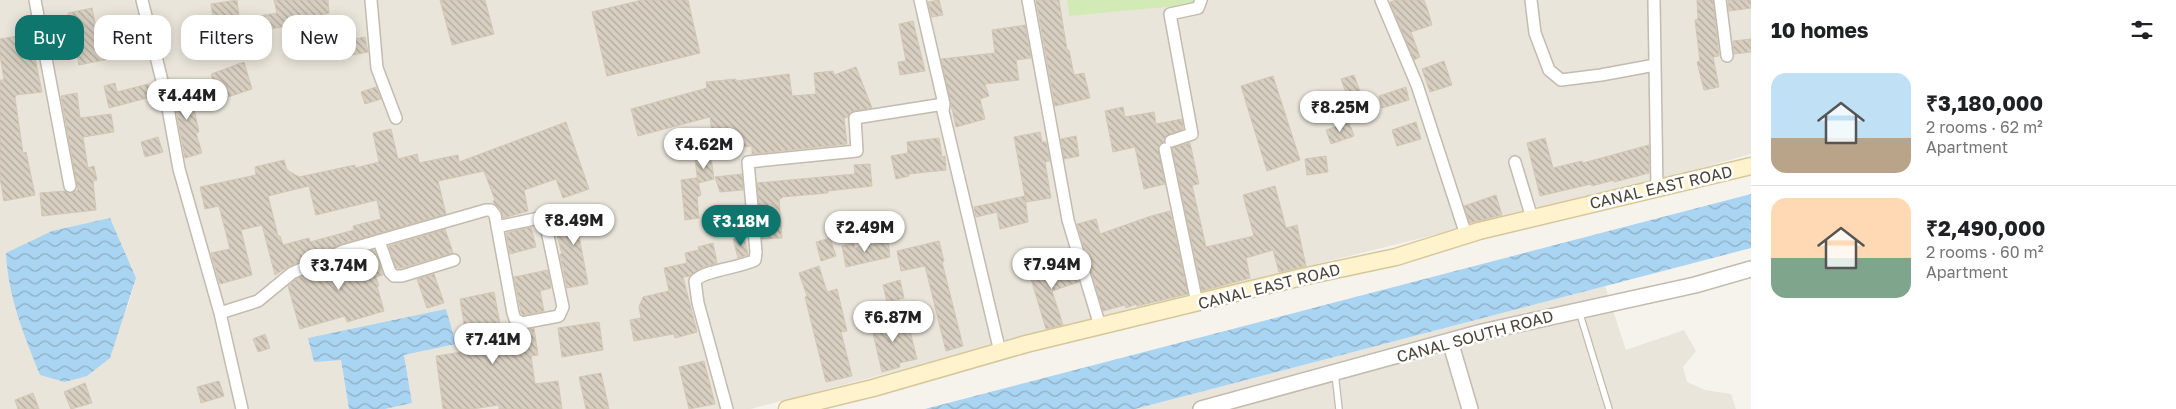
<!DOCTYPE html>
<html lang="en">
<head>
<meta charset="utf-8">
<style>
	:root { --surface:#fff; --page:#f2f2f2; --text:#202124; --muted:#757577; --line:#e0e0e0; --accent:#0f766e }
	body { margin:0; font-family:"Golos Text",sans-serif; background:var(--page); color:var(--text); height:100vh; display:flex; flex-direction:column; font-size:19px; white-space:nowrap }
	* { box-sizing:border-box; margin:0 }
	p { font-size:16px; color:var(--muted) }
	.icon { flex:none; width:28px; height:28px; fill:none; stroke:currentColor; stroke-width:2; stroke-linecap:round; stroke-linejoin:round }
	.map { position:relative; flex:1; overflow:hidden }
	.panel { display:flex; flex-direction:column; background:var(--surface); width:425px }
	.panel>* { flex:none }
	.top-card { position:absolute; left:15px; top:15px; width:475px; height:45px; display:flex; gap:10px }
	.price { position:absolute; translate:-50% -42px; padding:0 11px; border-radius:18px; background:#fff; color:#222; font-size:16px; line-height:32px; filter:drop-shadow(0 1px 2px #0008) }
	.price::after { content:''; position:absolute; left:50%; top:30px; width:15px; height:11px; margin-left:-8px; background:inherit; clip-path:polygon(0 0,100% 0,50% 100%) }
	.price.active { background:var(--accent); color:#fff }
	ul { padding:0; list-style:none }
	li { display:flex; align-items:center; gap:15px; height:125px; padding:0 20px }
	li+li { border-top:1px solid var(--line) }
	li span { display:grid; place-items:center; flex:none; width:140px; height:100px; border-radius:15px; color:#555 }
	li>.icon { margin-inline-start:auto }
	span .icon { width:60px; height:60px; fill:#fffc; stroke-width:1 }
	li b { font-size:21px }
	h2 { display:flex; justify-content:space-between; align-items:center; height:60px; padding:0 20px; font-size:21px }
	.pill { padding:0 18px; border-radius:15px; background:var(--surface); box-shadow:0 2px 12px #0003; font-size:18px; line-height:45px }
	.pill.active { background:var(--accent); color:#fff }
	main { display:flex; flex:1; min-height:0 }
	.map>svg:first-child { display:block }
	.residential { fill:#eae5da; fill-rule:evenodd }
	.park { fill:#d2eab5 }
	.water { fill:url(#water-waves) }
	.building { fill:url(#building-back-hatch); stroke:#d3c7b4; fill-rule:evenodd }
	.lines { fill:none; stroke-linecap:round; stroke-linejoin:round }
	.service-casing { stroke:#c2bbae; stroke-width:8 }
	.minor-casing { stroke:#c2bbae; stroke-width:14 }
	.tertiary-casing { stroke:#c2bbae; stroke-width:18 }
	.secondary-casing { stroke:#d6c79b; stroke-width:19 }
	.service { stroke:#fff; stroke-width:5.5 }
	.minor { stroke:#fff; stroke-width:11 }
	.tertiary { stroke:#fff; stroke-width:15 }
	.secondary { stroke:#fff3cd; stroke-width:16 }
	.labels { text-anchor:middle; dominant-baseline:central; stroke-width:5; stroke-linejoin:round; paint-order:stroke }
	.street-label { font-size:16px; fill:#4b4439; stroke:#fff }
</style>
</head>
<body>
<main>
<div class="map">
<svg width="1751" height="409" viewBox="0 0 1751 409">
	<defs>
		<pattern id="water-waves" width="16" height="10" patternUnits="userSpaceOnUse" patternTransform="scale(1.25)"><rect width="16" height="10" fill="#a9d4f2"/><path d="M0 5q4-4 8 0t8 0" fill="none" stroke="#8caec5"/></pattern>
		<pattern id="building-back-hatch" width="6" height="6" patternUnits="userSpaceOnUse" patternTransform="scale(1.25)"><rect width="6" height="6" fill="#d8cfc1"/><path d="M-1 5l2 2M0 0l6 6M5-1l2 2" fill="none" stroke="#b1aa9e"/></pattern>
	</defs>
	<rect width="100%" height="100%" fill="#f6f3ec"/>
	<!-- residential -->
	<path class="residential" d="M0,0H1067L1069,15L1195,0H1751V154L1687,172L1076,324L751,409H385L412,403L404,355L456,344L445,310L341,360L349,409H0ZM110,218L136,278L127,309Z
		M1605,286L1626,350L1684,330L1696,351L1683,367L1687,382L1705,390L1731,394L1736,409H1135Z"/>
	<!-- park -->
	<path class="park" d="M1067,0H1195L1196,4L1069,16Z"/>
	<!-- water -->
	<path class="water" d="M1751,194V248L1135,409H925Z
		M110,218L136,278L110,358L87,376L65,382L40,375C24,335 8,297 6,253L52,231Z
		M446,309L456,344L404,355L412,403L385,409H349L341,360L314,362L308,338Z"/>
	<!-- building -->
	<path class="building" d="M237,0L239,15L213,18L211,4Z
		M274,0H328L329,13L289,24V26L248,32L246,18L277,13Z
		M440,0H485L494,34L452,45Z
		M642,0H688L700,53L607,76L592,12Z
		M939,0L943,15L932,17L928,2Z
		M1036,0H1059L1067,50H1069L1074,75L1084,73L1090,98L1055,106Z
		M1396,0H1424L1428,11L1432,25L1411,32L1420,57L1414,60L1390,2Z
		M1697,0H1713L1719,56L1713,57L1719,87L1704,90L1697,62L1700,61L1695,20L1698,19Z
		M1728,0H1751V8L1729,11Z
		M92,8L95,23L129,17L135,54L79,65L68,13Z
		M913,21L925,71L900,75L898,62L906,61L899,24Z
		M1025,25L1031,58L1016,60L1019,80L985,84L989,96L980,99L985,119L956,127L941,59L995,53L992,30Z
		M30,34L42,92L16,95L15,98L23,153L26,152L35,195L4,201L0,178V80H4L0,55V39Z
		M365,37L368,52L352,55L350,40Z
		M1751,39V52L1734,54L1733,41Z
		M1444,61L1452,85L1430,92L1422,69Z
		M244,62L252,89L219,100L211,74Z
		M856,67L872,108L853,111L848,117L844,118L847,144L752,154V146L714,151L710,117L638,136L631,109L707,88L706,82L736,79V81L789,74L792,96L816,94L814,73L833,71L834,75Z
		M1354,75L1361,94L1348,98L1341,79Z
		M1273,76L1300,160L1267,171L1241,86Z
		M115,83L117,92L148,84L151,97L109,108L104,86Z
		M189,85L199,132L196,133L202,153L185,158L172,88Z
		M376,87L381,99L365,104L361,92Z
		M1406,87L1409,100L1382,108L1379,96Z
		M77,93L80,118L111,114L114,132L83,137L88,168L94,166L97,180L93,181L96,210L42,216L40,193L65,191L71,193L78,190L61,96Z
		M1123,107L1125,117L1154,112L1156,124L1182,119L1183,129L1166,136L1164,142L1158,147L1165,184L1144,189L1135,147L1113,152L1105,111Z
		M566,122L589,189L563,198L556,179L524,190L528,211L503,218L501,210L494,203L493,201L495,200L484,171L438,181L446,214L341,244L289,266L275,275L262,225L241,230L252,275L220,284L211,253L230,249L219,206L205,209L200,187L256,175L255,167L284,160L287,170L299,177L355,165V168L379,162L373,133L391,129L398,159L417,154L419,163L458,155L459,162ZM309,186L316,215L377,200L381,219L353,226L354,230L310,242L309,238L283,245L280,236H278L268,196Z
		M1349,122L1354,136L1331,144L1326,130Z
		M1416,122L1421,139L1397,146L1392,130Z
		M1040,132L1042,142H1046L1050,161L1045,162L1051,198L1026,202L1014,137Z
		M1076,136L1079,156L1064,159L1061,139Z
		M158,137L163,152L145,157L141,142Z
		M939,138L942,157L945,156L946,170L909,174V176L896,179L891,156L908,153L907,142Z
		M1545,138L1553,168L1582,161L1583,163L1649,145V173L1614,182V180L1592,186L1591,184L1540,196L1527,143Z
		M1190,143L1199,184L1192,185L1206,247L1254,236L1243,195L1275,186L1286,228L1297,225L1306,266L1279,272L1273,250L1246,258L1250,278L1202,291L1172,148Z
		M1326,156L1328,172L1307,175L1305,159Z
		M711,157L714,179L698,183L695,159Z
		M870,164L872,186L828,191V193L782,197V198L779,199L782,238L762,239L757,183L855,174L854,165Z
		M742,174L743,190L720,192L715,177Z
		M697,178L701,195L697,197L699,218L685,220L681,180Z
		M1496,195L1502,215L1470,223L1464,206Z
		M1025,196L1028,222L1000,229L997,212L976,217L974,207Z
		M591,210L597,231L579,236L588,284L567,288L560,254H562L553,220Z
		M1170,211L1188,294L1137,306L1136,304L1126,308L1125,305L1103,311L1077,224L1096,219L1100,234L1151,216Z
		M531,227L536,247L510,254L506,233Z
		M445,229L453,253L401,268H396L389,246Z
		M744,236L748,255L738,258L733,239Z
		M830,238L836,256L821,261L816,242Z
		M888,241L890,257L846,267L842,246L854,243L855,248Z
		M939,241L944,261L942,262L963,346L946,351L925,266L901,271L897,251Z
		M713,243L717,263L703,267L690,276L683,277L697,332L675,338L674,334L634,341L630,320L641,318L639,307L643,297L669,291L664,268L687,263L685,253L699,250L698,247Z
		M374,250L383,275L376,277L379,286H377L384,311L347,322L345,316L300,329L288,286L296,279L346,258Z
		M1073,262L1079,282L1052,291L1063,325L1046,329L1029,272L1047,266L1048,269Z
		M819,266L827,292L837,289L847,331L841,332L852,376L826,382L805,297L807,296L799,273Z
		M548,270L551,288L540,291L544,311L523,315L521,312L514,277Z
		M434,274L444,303L427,308L417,279Z
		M900,280L904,298L887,302L883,285Z
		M494,292L501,329L513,326L523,330L534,328L538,355L531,356L535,384L558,381L562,409H499V405L472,409H443L436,356L462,352V348H468L460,299Z
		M888,315L890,324L907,319L917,359L899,363L900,367L882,372L870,320Z
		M599,322L603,350L562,357L558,328Z
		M265,334L270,348L258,352L253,339Z
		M704,361L715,404L689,409L679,367Z
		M601,373L609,409H586L579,377Z
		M219,381L224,396L201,403L197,387Z
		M85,383L92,403L71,409L64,392Z
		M33,393L39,409H18L15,400Z"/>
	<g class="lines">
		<!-- service casing -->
		<g class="service-casing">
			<path id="service" d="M1579,311L1609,409
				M1335,373L1339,409"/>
		</g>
		<!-- minor casing -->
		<g class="minor-casing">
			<path id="minor" d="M35,0L70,186
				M142,0L166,97L179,169L220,313L242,409
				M371,0L377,68L396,118
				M920,0L944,104L943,111L1000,352
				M1028,0L1068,220L1100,326
				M1381,0L1417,85L1466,235
				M1531,0L1535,33L1549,70L1561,80L1601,75L1655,65
				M1654,0L1657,189
				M1720,0L1727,56
				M1171,141L1192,134L1170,14L1198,8L1201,0
				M1165,149L1197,303
				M1515,162L1532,218
				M379,241L390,272L394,276H402L454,260
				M220,313L258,301L292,273L343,251L486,210H491L495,215L513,313L515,319L522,323L559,316L563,307L545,221L539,218L497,227
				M727,409L698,303L695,281C703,270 741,268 755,260L756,252L748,162L857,151L855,118L944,104"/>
		</g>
		<!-- tertiary casing -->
		<g class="tertiary-casing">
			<path id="tertiary" d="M1450,341L1470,409
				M1201,409L1482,332L1695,285L1751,269"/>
		</g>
		<!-- secondary casing -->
		<g class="secondary-casing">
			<path id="secondary" d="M787,409L873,388L1026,344L1100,326L1302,277L1396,257L1479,231L1751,166"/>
		</g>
		<!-- service -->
		<use href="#service" class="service"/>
		<!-- minor -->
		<use href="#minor" class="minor"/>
		<!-- tertiary -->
		<use href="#tertiary" class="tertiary"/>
		<!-- secondary -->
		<use href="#secondary" class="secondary"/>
	</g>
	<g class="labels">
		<!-- street labels -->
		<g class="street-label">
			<text transform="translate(1661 187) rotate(-13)">CANAL EAST ROAD</text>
			<text transform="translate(1269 286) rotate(-14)">CANAL EAST ROAD</text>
			<text transform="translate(1475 336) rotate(-15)">CANAL SOUTH ROAD</text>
		</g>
	</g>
</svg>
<b class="price" style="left:187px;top:121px">₹4.44M</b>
<b class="price" style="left:1340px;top:133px">₹8.25M</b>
<b class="price" style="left:704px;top:170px">₹4.62M</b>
<b class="price" style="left:574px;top:246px">₹8.49M</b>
<b class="price active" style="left:741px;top:247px">₹3.18M</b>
<b class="price" style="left:865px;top:253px">₹2.49M</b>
<b class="price" style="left:1052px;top:290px">₹7.94M</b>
<b class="price" style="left:339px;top:291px">₹3.74M</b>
<b class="price" style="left:893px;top:343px">₹6.87M</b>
<b class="price" style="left:493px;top:365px">₹7.41M</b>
<div class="top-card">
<a class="pill active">Buy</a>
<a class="pill">Rent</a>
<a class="pill">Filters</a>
<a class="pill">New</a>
</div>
</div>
<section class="panel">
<h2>10 homes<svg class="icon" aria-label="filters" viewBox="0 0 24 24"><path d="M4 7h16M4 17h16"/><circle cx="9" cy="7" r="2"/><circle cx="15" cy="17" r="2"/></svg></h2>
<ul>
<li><span style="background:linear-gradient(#bfe0f5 65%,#b9a48a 0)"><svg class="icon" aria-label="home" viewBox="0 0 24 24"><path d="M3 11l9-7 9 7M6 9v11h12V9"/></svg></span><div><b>₹3,180,000</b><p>2 rooms · 62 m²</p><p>Apartment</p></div></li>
<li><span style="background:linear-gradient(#ffd9b3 60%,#7fa58c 0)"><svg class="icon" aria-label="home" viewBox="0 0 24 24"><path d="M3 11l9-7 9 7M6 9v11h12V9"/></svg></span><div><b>₹2,490,000</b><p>2 rooms · 60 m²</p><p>Apartment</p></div></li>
</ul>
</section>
</main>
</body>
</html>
